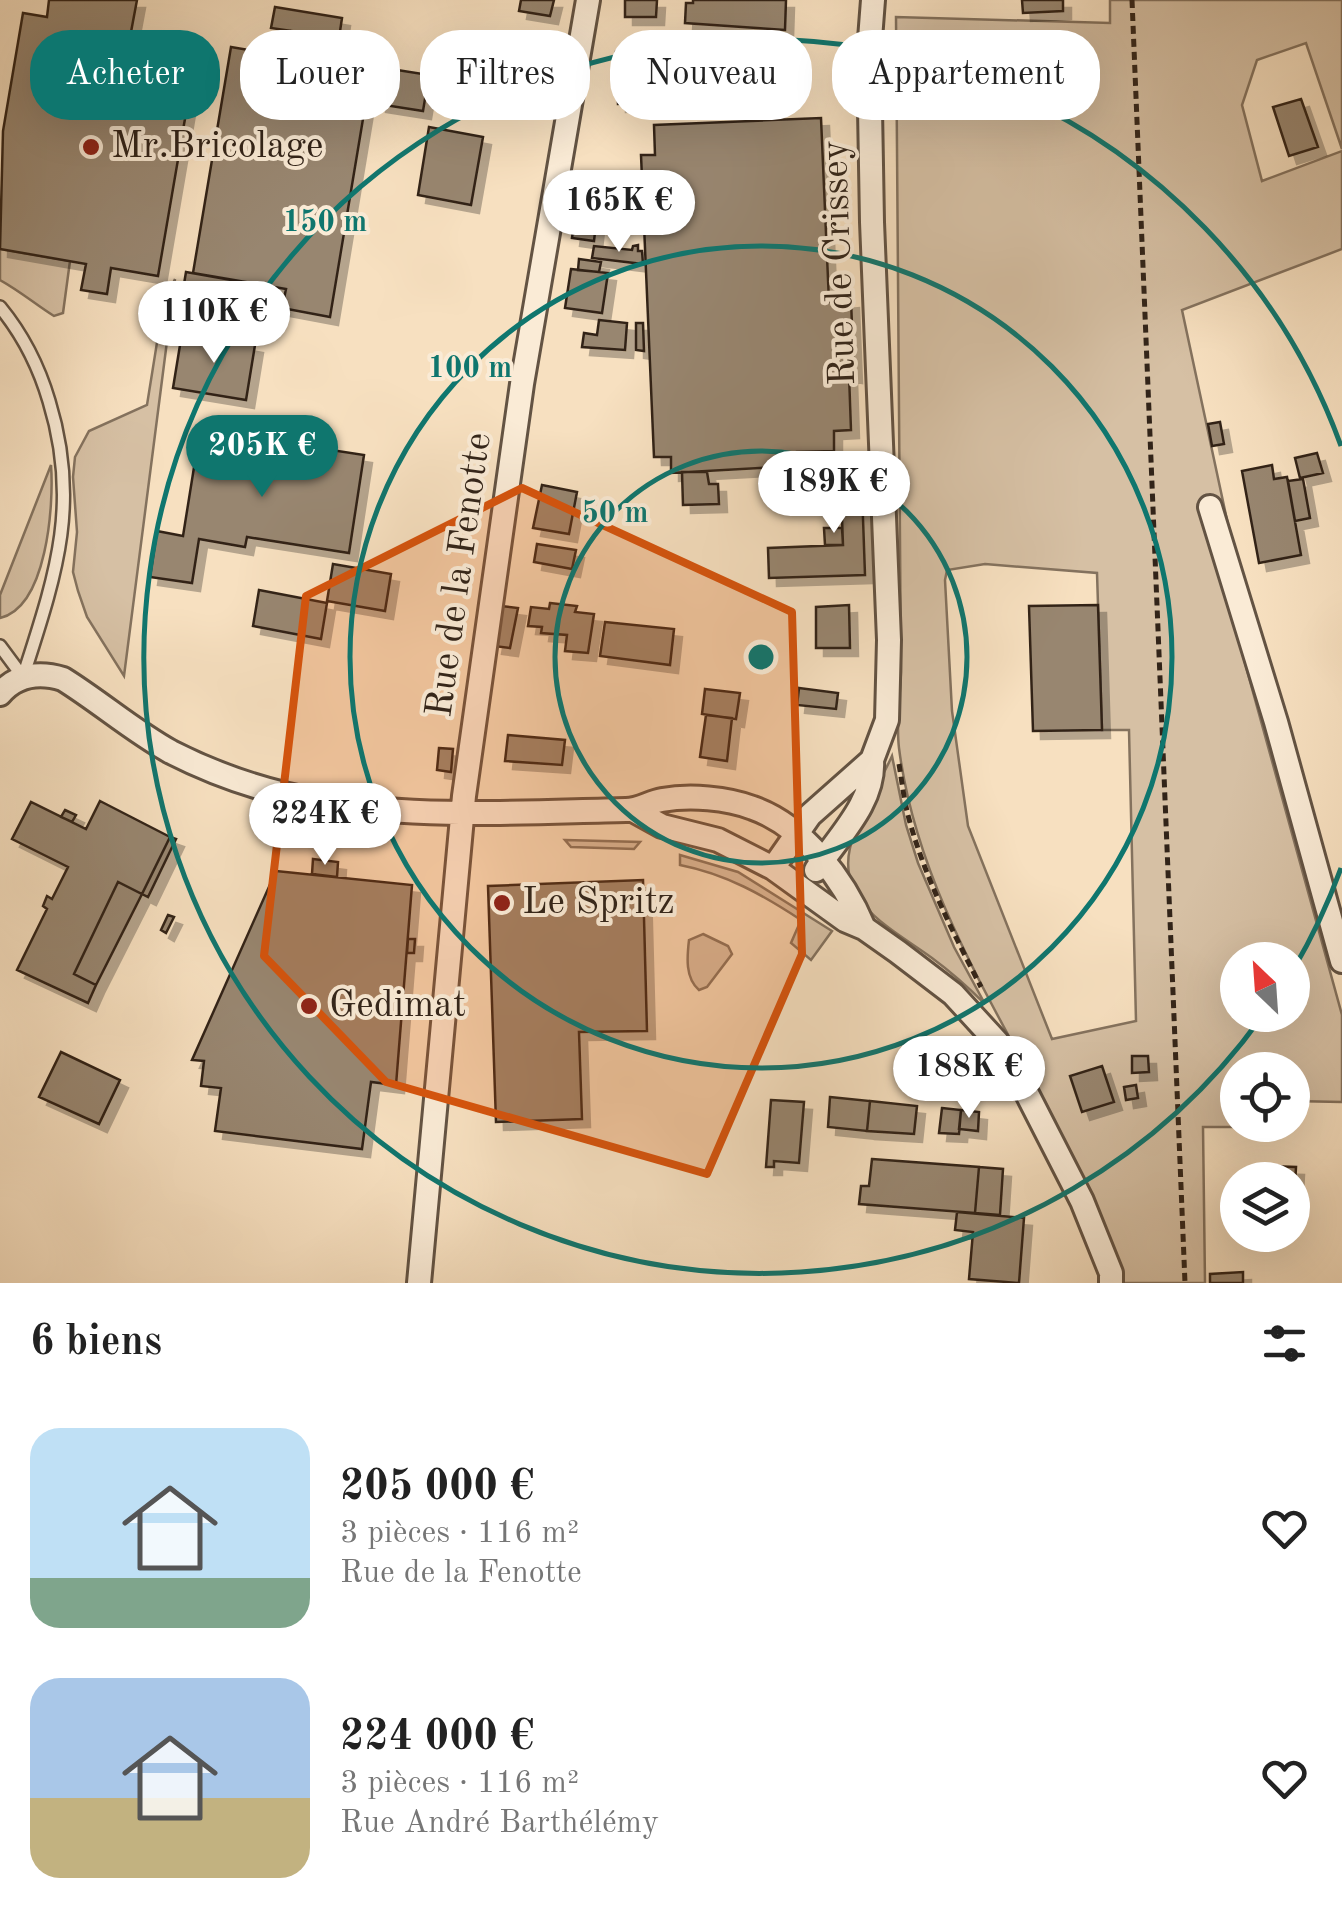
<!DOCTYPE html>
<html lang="fr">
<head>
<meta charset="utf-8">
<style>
	:root { --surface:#fff; --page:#f2f2f2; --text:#222; --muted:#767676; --accent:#0f766e }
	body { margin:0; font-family:"Old Standard TT",serif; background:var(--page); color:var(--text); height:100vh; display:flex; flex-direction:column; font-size:38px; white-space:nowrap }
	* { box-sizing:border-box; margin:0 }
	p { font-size:32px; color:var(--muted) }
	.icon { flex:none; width:55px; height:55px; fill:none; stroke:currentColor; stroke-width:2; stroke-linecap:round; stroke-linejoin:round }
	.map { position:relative; height:1283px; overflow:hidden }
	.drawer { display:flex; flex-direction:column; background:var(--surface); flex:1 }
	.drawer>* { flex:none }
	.top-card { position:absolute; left:30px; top:30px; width:1282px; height:90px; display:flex; gap:20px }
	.needle { width:65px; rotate:335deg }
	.tools { position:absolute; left:1220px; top:942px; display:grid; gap:20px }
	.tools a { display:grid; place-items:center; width:90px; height:90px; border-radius:50%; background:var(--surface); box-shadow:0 10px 40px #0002; font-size:50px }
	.price { position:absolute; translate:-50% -85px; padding:0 22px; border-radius:35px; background:#fff; color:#222; font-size:32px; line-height:65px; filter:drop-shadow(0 2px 5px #0008) }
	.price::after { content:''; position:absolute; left:50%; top:60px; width:30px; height:22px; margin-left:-15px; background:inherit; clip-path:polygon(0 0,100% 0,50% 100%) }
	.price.active { background:var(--accent); color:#fff }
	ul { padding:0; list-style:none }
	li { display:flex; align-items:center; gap:30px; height:250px; padding:0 30px }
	li span { display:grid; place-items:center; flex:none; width:280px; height:200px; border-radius:30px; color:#555 }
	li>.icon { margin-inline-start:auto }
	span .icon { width:120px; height:120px; fill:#fffc; stroke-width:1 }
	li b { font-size:42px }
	h2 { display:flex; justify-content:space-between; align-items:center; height:120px; padding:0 30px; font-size:42px }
	.tag { padding:0 35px; border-radius:40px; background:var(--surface); box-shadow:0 10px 40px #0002; font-size:35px; line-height:90px }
	.tag.active { background:var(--accent); color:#fff }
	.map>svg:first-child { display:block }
	.green { fill:#d6c0a4; stroke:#84725e; stroke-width:2.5; fill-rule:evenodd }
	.building { fill:#988670; stroke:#322419; stroke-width:2.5; filter:url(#shadow) }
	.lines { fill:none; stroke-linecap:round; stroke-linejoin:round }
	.service-casing { stroke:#635343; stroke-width:16 }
	.minor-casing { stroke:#635343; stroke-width:28 }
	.path { stroke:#322419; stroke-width:5; stroke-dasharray:8 5; stroke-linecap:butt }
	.service { stroke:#faebd6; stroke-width:11 }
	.minor { stroke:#faebd6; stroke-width:22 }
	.marked { fill:#d6540d; fill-opacity:0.2; stroke:#d6540d; stroke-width:8; stroke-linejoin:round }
	.ring { fill:none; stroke:#0f766e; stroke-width:5 }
	.poi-dot { fill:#8f2418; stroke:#faebd6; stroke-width:4 }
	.labels { text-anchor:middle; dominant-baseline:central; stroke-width:8; stroke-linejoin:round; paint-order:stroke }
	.poi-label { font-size:38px; fill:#322419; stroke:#faebd6; text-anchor:start }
	.street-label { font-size:38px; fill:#322419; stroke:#faebd6 }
	.centre { fill:#0f766e; stroke:#faebd6; stroke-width:5 }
	.ring-label { font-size:30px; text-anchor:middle; font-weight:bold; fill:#0f766e; stroke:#faebd6; stroke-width:8; stroke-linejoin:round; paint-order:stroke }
</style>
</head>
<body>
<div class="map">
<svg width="1342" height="1283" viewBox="0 0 1342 1283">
	<defs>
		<filter id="shadow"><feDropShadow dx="8" dy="8" stdDeviation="0" flood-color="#0004"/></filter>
	</defs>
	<rect width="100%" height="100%" fill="#f7e0c0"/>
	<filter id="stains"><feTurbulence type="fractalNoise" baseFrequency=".002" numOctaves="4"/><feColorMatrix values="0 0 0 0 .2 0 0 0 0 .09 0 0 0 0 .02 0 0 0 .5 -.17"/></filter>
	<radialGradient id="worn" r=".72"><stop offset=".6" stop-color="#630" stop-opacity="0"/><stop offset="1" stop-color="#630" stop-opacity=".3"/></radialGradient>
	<!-- green -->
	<path class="green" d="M1110,0H1342V149L1306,43L1257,60L1242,105L1262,181L1342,151V249L1182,310L1236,562L1234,623L1342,1015V1102L1293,1101L1292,1070H1238V1125L1245,1127H1203L1205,1283H1124C1068,1098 924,944 899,748C896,724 900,697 901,672L896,17L1110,23ZM985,564L1097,573L1102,730H1129L1136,1021L1052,1039L968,826L952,711L945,580L947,570ZM1238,960H1292V1015H1238Z
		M0,249L70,261L63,313L54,316C35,304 20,291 0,280Z
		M175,279L124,676L87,617L78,591L73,572L77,532L73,477L75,457L89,431L147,405L163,305Z
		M51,465C54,505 47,607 0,618V595Z
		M892,756L906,825L918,863L954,947L985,1004C968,987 951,972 932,958C894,930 837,904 850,848C857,817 879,785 892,756Z
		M565,840L640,842L634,849L571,847Z
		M680,855L738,872L832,931L811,960L791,943L801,920C763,895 726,874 680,865Z
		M703,934L728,946L732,954L707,987L699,990C685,978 687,957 689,940Z"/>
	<!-- building -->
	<path class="building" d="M49,0H137L131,32L198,43L158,276L111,268L107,294L81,290L86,264L0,249L3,131L23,13L47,17Z
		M521,0H554L550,16L519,11Z
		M625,0H657L656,17H625Z
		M693,0H786L785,30L685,23L686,3H693Z
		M1022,0H1063V11L1023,13Z
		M275,7L342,18L339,38L271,28Z
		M291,31L339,38L338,45L290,37Z
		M768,45L770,98L618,104L616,52Z
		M231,47L371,71L330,317L282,308L286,289L193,273Z
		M372,66L429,75L423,111L378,104L379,96L368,94Z
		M1301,99L1318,147L1289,156L1273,107Z
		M821,118L829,302L851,300L854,375L849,374L851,430L834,431V451L797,452V466L671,473V457H654L641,155H655L654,125Z
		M429,127L483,137L471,205L418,195Z
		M579,187L600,190L594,241L572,238Z
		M638,245V251H642L643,264L592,258L594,246L632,250L633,246Z
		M579,259L601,262L599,272L578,270Z
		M571,269L608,273L602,313L565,308Z
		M186,272L237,281L227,340L176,332Z
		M599,320L627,323L625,350L582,347L584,333L597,335Z
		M636,323H643L644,351L636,350Z
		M182,333L255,345L246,400L173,388Z
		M1220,422L1224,444L1212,446L1208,424Z
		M200,430L364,455L349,553L247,537L245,547L199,539L192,583L150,577L157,531L183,536Z
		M1317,453L1323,473L1300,478L1295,458Z
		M861,462L865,575L769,578L768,548L843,545L840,464Z
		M1272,465L1274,479L1287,477L1301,555L1259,563L1242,471Z
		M682,472H707L709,484H718L719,504L683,505Z
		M1303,479L1310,518L1295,521L1288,481Z
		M542,485L577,492L569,534L533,528Z
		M824,528H842L843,545H825Z
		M537,544L576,550L572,569L534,562Z
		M333,564L391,574L385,611L327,601Z
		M259,590L327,603L321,639L253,626Z
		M550,603L577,606L575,612L594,614L588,653L565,651L567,635L541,633L542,627L528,626L531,607L549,609Z
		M849,605L850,648H816V607Z
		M1098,605L1102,730L1033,731L1029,606Z
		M501,606L518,608L510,648L494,646Z
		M605,622L674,629L670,665L600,656Z
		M799,688L838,693L836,709L797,705Z
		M705,689L740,693L736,719L702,714Z
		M706,715L732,718L727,761L700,757Z
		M508,735L565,740L562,765L505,761Z
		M439,748L453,749L451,772L437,770Z
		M100,801L170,837L142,894L118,882L74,974L96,985L88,1003L17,970L47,909L43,906L47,896L52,899L68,867L12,839L31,802L86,829Z
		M65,810L76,815L72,822L61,817Z
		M170,837L176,839L148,897L142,894Z
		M313,859L338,862L337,877L312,874Z
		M276,871L412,885L396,1085L371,1082L362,1149L215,1131L221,1088L201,1086L204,1061L192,1060Z
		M643,880L647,1031L579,1032L582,1119L496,1122L488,886Z
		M118,882L142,894L96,985L74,974Z
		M168,915L174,917L166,933L161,930Z
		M408,939H415L414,953H407Z
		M61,1052L120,1080L99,1124L39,1097Z
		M1132,1056H1148L1149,1072L1132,1073Z
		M1102,1066L1114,1102L1082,1112L1070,1076Z
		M1136,1085L1138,1098L1126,1100L1124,1087Z
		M830,1097L870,1101L867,1131L828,1127Z
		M771,1100L804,1102L799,1163L774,1161V1167H766Z
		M870,1101L917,1106L914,1134L867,1131Z
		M942,1108L961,1110L959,1134L939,1133Z
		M961,1110L979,1112L978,1131L959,1129Z
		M872,1159L979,1167L975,1213L859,1204L861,1186H869Z
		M1268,1166L1296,1167L1295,1185L1292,1180H1268Z
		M979,1167L1003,1169L1000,1215L975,1213Z
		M957,1212L1024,1218L1019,1283L969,1279L973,1232L955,1230Z
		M1243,1272V1283H1210V1274Z"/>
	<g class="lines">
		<!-- service casing -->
		<g class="service-casing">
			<path id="service" d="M0,307C23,335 39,367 49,401C81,505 55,577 23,677
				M0,646L23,677
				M347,836L349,806"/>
		</g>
		<!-- minor casing -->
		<g class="minor-casing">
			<path id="minor" d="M1210,507L1276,722L1342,961
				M0,694C17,674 40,672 63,679C100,702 133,731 171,752C218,776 270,793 322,802C421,819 526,812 626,810C639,810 650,802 662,800C690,795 727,798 753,808C804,826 844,880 864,928
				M633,810L662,826L718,840L773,868L845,920L864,928L898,952L953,994L997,1042L1020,1080L1082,1201L1111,1273V1283
				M773,868L810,815L872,760L887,720L889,640L872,222L869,52L873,0
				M816,870C838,837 875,802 872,760
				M419,1283L464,796L522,384L588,0"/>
		</g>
		<!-- path -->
		<path class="path" d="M1132,0L1185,1283
			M899,764C902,782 904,801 909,819C925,878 953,932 981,987"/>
		<!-- service -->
		<use href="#service" class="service"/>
		<!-- minor -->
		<use href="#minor" class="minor"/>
	</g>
	<!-- marked area -->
	<path class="marked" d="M522,488L792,612L802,954L707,1174L386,1082L264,956L306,596Z"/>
	<!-- distance rings -->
	<g class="ring">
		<circle cx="761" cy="657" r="206"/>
		<circle cx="761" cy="657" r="411"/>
		<path d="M1341 868A617 617 0 0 1 1293 970M1263 1015A617 617 0 1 1 1341 446"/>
	</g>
	<!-- markers -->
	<g class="poi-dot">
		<circle cx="91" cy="147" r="10"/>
		<circle cx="502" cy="903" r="10"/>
		<circle cx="309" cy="1006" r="10"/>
	</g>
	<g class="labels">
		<!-- poi labels -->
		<g class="poi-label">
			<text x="111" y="147">Mr.Bricolage</text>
			<text x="522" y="903">Le Spritz</text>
			<text x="329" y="1006">Gedimat</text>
		</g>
		<!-- street labels -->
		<g class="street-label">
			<text transform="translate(840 263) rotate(-92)">Rue de Crissey</text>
			<text transform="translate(460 575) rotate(-82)">Rue de la Fenotte</text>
		</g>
	</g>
	<circle cx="761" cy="657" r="15" class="centre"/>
	<g class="ring-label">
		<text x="325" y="231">150 m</text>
		<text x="470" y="377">100 m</text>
		<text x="615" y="522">50 m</text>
	</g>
	<rect width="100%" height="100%" filter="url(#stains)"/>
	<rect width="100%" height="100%" fill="url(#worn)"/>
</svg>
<div class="tools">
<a><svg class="needle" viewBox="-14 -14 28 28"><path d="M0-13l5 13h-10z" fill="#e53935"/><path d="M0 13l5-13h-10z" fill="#767676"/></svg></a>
<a><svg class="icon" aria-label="locate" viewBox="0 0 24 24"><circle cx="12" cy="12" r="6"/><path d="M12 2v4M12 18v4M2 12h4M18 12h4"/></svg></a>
<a><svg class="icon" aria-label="layers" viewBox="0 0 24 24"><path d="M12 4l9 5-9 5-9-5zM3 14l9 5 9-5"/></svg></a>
</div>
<b class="price" style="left:619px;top:255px">165K €</b>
<b class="price" style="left:214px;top:366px">110K €</b>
<b class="price active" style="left:262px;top:500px">205K €</b>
<b class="price" style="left:834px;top:536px">189K €</b>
<b class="price" style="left:325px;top:868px">224K €</b>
<b class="price" style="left:969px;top:1121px">188K €</b>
<div class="top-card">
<a class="tag active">Acheter</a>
<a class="tag">Louer</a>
<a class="tag">Filtres</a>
<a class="tag">Nouveau</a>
<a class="tag">Appartement</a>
</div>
</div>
<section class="drawer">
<h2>6 biens<svg class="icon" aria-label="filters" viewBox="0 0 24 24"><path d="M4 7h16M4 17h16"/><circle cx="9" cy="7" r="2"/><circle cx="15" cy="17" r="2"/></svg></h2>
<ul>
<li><span style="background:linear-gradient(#bfe0f5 75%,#7fa58c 0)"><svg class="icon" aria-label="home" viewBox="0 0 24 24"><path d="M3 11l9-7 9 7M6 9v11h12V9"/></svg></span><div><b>205 000 €</b><p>3 pièces · 116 m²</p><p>Rue de la Fenotte</p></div><svg class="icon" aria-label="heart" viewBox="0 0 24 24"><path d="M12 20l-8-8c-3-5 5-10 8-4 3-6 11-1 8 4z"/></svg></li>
<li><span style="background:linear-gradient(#a9c7e8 60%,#c2b280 0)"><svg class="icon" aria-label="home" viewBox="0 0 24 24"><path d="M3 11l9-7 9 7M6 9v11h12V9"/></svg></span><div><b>224 000 €</b><p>3 pièces · 116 m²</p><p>Rue André Barthélémy</p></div><svg class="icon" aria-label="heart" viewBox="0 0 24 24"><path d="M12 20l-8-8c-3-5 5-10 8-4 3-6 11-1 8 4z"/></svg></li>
</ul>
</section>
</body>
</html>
